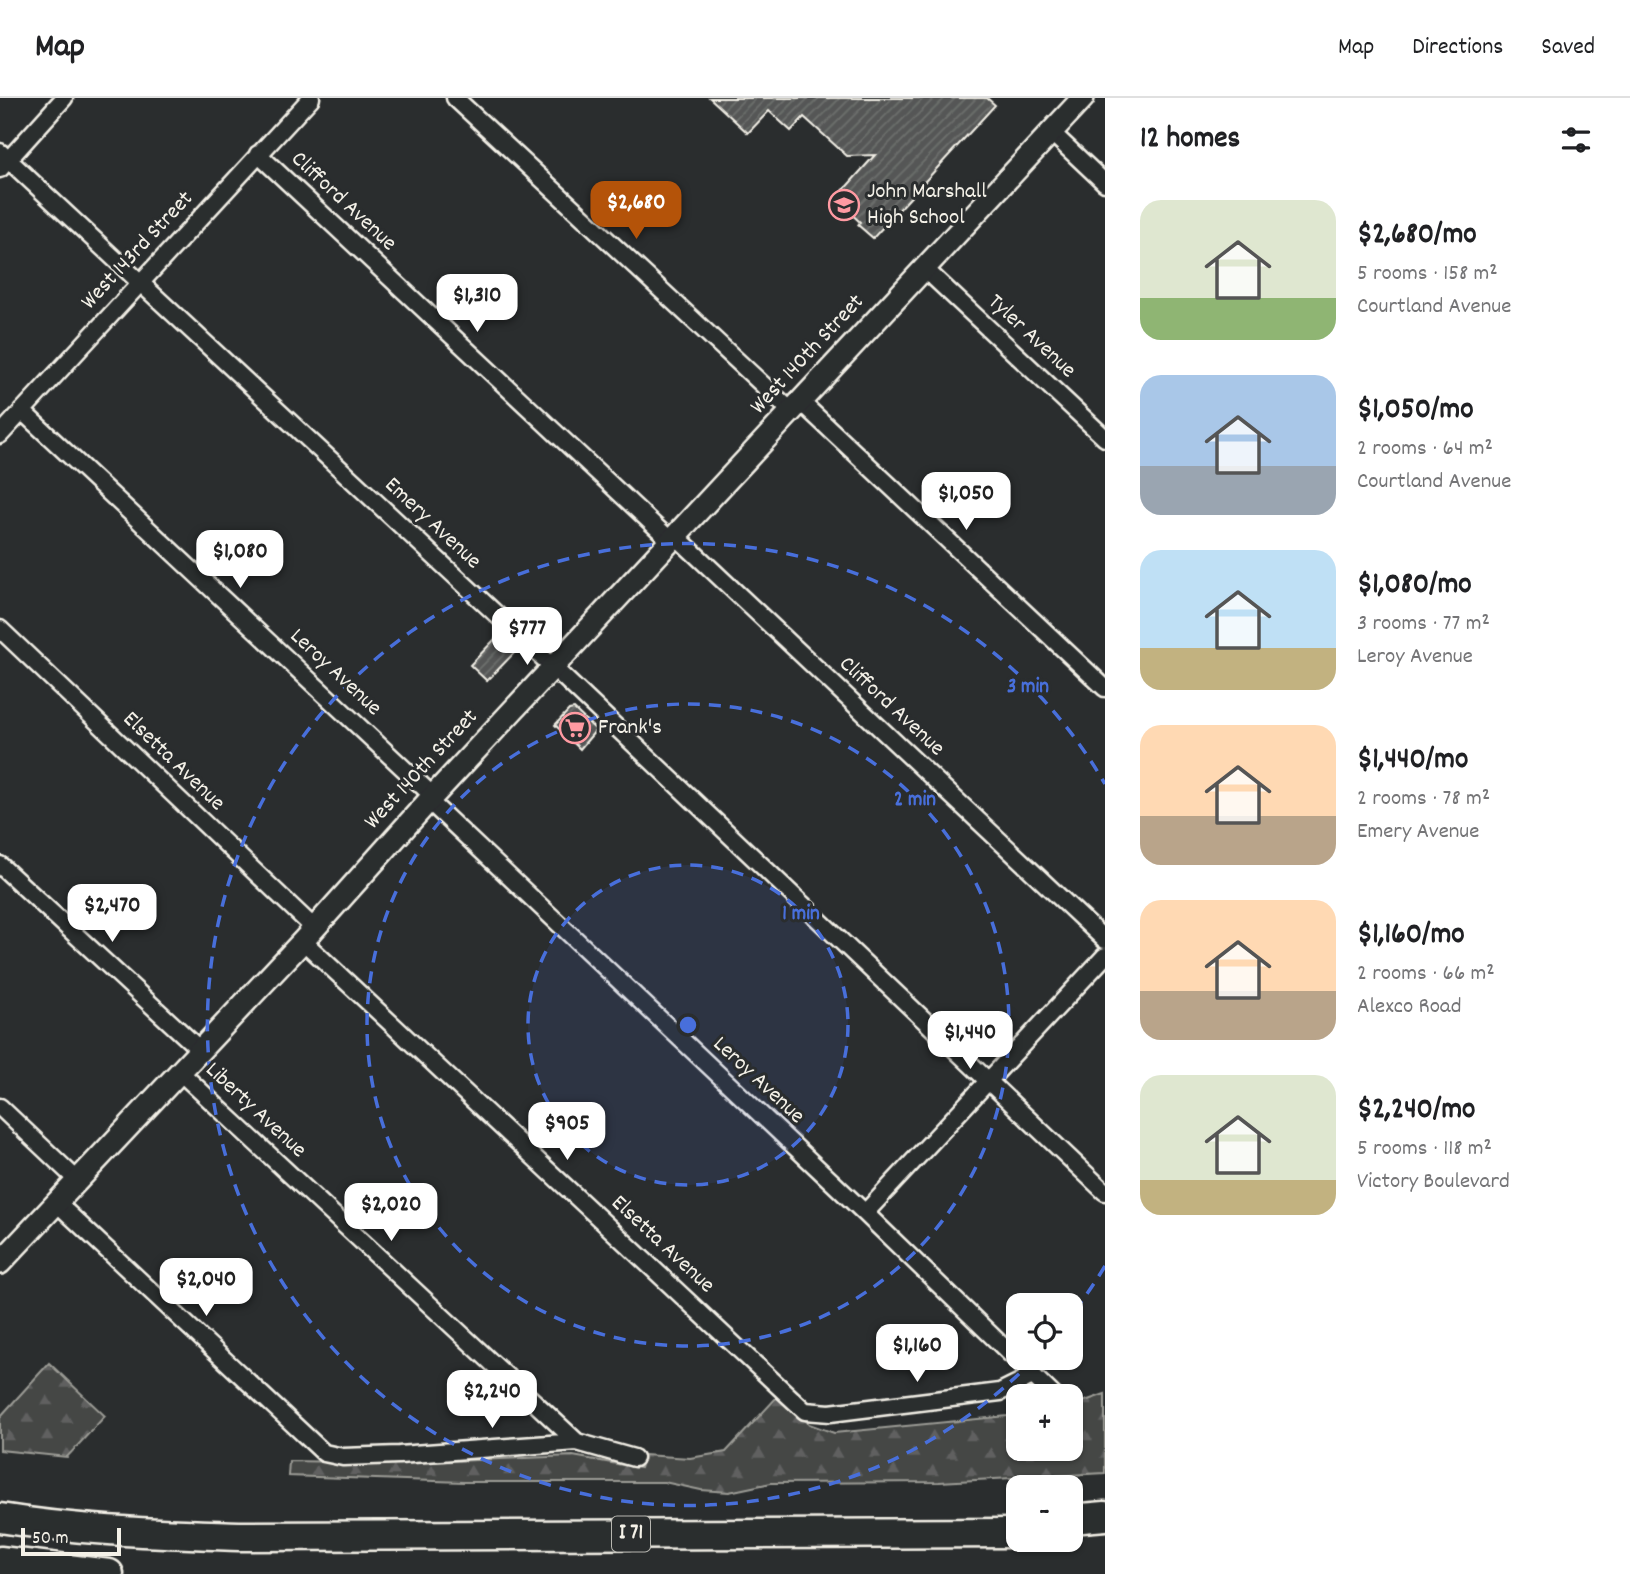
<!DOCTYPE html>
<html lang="en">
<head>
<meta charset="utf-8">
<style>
	:root { --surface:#fff; --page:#f2f2f2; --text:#202124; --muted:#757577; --line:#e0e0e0; --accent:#b45309 }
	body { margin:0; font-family:Dekko,sans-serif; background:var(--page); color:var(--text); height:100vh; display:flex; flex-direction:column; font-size:26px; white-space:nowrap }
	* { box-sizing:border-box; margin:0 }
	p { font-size:23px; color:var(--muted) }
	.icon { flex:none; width:38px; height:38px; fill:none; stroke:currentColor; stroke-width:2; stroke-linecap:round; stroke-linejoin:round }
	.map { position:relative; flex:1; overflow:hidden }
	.drawer { display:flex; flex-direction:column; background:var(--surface); width:525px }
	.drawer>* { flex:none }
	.tools { position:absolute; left:1006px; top:1195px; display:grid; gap:14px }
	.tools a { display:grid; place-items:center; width:77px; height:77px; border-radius:14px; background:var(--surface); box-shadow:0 2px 5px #0004; font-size:35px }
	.scale { position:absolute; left:21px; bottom:18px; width:100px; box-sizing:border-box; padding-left:7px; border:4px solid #f4f1e8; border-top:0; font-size:19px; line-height:24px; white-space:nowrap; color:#f4f1e8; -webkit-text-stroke:5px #2a2d2e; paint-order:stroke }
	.price { position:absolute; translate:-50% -60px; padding:0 16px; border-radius:14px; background:#fff; color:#222; font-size:23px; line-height:46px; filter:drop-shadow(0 2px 4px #0008) }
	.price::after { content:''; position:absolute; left:50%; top:42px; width:21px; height:16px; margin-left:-10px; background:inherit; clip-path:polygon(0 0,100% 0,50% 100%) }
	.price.selected { background:var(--accent); color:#fff }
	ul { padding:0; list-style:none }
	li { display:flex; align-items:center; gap:21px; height:175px; padding:0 35px }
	li span { display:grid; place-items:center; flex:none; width:196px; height:140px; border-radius:21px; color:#555 }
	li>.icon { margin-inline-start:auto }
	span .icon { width:84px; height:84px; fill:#fffc; stroke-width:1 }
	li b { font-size:30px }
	h2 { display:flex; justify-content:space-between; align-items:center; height:84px; padding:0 35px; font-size:30px }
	header { display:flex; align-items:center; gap:42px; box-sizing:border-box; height:98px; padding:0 35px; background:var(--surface); border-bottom:2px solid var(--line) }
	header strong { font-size:33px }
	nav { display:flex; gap:38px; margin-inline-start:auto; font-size:24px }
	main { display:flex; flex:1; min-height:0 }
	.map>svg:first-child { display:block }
	.forest { fill:url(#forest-firs); stroke:#9c9c96; stroke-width:2 }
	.building { fill:url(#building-hatch); stroke:#f4f1e8; stroke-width:2 }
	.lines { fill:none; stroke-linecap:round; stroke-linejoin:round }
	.street-casing { stroke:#f4f1e8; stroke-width:21 }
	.secondary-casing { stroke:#f4f1e8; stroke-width:26 }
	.highway-casing { stroke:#f4f1e8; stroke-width:33 }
	.street { stroke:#2a2d2e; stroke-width:16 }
	.secondary { stroke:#2a2d2e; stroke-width:21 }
	.highway { stroke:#2a2d2e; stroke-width:28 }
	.ring { fill:none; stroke:#486fdb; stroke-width:3.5; stroke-dasharray:12 9 }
	.labels { text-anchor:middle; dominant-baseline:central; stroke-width:6; stroke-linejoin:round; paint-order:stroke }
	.shield { fill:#2a2d2e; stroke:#b7b6b0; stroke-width:2 }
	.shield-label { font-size:21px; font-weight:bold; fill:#f4f1e8 }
	.poi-label { font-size:23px; fill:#f4f1e8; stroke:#2a2d2e; text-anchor:start }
	.street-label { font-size:23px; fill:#f4f1e8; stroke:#2a2d2e }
	.centre { fill:#486fdb; stroke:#2a2d2e; stroke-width:3.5 }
	.ring-label { font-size:21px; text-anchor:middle; font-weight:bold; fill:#486fdb; stroke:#2a2d2e; stroke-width:6; stroke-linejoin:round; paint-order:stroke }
</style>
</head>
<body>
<header>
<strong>Map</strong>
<nav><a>Map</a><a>Directions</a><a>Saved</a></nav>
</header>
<main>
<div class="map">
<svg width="1105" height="1476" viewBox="0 0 1105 1476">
	<defs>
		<pattern id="forest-firs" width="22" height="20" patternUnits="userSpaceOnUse" patternTransform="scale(1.75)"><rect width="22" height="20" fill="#444645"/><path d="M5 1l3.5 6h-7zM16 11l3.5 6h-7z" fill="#606160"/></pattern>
		<pattern id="building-hatch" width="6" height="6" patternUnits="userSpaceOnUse" patternTransform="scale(1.75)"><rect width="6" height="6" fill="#555756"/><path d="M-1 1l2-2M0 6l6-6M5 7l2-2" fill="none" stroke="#6e706e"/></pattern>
	</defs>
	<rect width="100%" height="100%" fill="#2a2d2e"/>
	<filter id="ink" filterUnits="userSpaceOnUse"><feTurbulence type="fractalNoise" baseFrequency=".0143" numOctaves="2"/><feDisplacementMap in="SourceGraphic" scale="14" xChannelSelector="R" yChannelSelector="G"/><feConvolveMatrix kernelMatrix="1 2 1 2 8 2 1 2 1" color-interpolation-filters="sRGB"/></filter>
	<g filter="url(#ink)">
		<!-- forest -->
		<path class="forest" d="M49,1265L105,1318L67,1359L0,1352V1319Z
			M1105,1296V1375L939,1384L771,1385L729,1394L701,1392L664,1384H464L288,1378L289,1363L406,1365L573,1358L640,1370L644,1357L690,1360L726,1354L778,1298L809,1326L834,1335L1018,1317V1351H1071V1308Z"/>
		<!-- building -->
		<path class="building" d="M710,0H987L995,7L873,140L858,127L860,124L847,112L853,106L841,95L875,57L847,58L804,19L791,33L769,13L748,35Z
			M497,539L514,555L487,583L470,567Z
			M574,611L596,632L580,651L555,627L569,612Z"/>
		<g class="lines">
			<!-- street casing -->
			<g class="street-casing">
				<path id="street" d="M455,0L791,313
					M1051,34L1105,85
					M0,54L554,570L1105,1094
					M258,56L671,443
					M0,71L64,0
					M925,171L1105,340
					M802,305L1105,590
					M22,313L433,698
					M0,337L311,0
					M676,438L1105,842
					M0,531L314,830
					M429,703L865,1115L1054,1298
					M0,767L199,951
					M303,843L805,1313L830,1315L1000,1294L1032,1278
					M179,973L577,1344
					M0,1009L77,1082
					M57,1105L324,1355L343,1359L399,1357L577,1344L634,1360
					M865,1115L1105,858"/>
			</g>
			<!-- secondary casing -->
			<g class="secondary-casing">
				<path id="secondary" d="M0,1165L303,843L433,698L1083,0"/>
			</g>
			<!-- highway casing -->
			<g class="highway-casing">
				<path id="highway" d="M0,1420C79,1433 159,1435 239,1438L1018,1435
					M1071,1421L1105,1418
					M0,1463L109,1476"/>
			</g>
			<!-- street -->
			<use href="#street" class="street"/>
			<!-- secondary -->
			<use href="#secondary" class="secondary"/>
			<!-- highway -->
			<use href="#highway" class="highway"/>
		</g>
	</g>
	<!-- distance rings -->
	<circle cx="688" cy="927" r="160" fill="#486fdb" fill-opacity=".12"/>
	<g class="ring">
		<circle cx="688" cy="927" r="160"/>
		<circle cx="688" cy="927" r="321"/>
		<path d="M1105 1168A481 481 0 0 1 1072 1216M1034 1261A481 481 0 1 1 1105 686"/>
	</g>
	<!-- icons -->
	<defs>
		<g id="school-ring" transform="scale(1.575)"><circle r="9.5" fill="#2a2d2e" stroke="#ff9aa2" stroke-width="1.5"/><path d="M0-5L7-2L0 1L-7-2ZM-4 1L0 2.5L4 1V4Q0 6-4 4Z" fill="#ff9aa2"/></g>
		<g id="supermarket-ring" transform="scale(1.575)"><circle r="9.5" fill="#2a2d2e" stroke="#ff9aa2" stroke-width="1.5"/><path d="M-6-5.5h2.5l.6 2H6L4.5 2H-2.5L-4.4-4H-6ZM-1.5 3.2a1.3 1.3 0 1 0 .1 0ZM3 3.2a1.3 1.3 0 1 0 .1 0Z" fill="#ff9aa2"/></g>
	</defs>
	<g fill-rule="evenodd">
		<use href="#school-ring" x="844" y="107"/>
		<use href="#supermarket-ring" x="575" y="630"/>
	</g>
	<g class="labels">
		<!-- shield labels -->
		<rect class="shield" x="612" y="1418.5" width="38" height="35" rx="5"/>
		<g class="shield-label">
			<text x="631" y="1436">I 71</text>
		</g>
		<!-- poi labels -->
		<g class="poi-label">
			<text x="867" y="94">John Marshall<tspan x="867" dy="26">High School</tspan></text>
			<text x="598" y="630">Frank's</text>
		</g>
		<!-- street labels -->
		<g class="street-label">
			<text transform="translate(343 104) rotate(43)">Clifford Avenue</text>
			<text transform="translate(138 153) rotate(-47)">West 143rd Street</text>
			<text transform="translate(1031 239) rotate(43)">Tyler Avenue</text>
			<text transform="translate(808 257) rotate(-47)">West 140th Street</text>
			<text transform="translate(432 426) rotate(43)">Emery Avenue</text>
			<text transform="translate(335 575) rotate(43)">Leroy Avenue</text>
			<text transform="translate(891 609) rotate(43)">Clifford Avenue</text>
			<text transform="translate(173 664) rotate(44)">Elsetta Avenue</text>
			<text transform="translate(422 672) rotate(-47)">West 140th Street</text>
			<text transform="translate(758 983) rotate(43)">Leroy Avenue</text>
			<text transform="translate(255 1013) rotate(43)">Liberty Avenue</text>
			<text transform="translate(662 1147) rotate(43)">Elsetta Avenue</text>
		</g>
	</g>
	<circle cx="688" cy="927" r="10" class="centre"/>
	<g class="ring-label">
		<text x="1028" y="594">3 min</text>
		<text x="915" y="707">2 min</text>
		<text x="801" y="821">1 min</text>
	</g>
</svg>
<div class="tools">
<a><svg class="icon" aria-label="locate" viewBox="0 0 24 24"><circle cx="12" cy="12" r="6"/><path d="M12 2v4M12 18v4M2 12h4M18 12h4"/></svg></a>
<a>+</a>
<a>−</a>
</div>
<div class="scale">50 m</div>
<b class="price selected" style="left:636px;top:143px">$2,680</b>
<b class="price" style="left:477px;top:236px">$1,310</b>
<b class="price" style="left:966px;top:434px">$1,050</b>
<b class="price" style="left:240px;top:492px">$1,080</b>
<b class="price" style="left:527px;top:569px">$777</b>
<b class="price" style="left:112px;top:846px">$2,470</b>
<b class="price" style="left:970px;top:973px">$1,440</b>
<b class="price" style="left:567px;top:1064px">$905</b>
<b class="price" style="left:391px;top:1145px">$2,020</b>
<b class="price" style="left:206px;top:1220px">$2,040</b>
<b class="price" style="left:917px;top:1286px">$1,160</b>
<b class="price" style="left:492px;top:1332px">$2,240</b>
</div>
<section class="drawer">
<h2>12 homes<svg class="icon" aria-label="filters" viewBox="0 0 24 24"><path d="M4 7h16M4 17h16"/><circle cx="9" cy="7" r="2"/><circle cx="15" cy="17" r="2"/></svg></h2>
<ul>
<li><span style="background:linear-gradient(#dfe7d0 70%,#8fb573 0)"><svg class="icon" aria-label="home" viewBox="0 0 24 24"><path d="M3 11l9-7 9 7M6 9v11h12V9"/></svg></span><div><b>$2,680/mo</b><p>5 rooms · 158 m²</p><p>Courtland Avenue</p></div></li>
<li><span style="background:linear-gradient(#a9c7e8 65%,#9aa5b1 0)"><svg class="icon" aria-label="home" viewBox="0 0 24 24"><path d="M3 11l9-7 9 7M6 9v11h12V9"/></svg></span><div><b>$1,050/mo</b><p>2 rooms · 64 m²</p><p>Courtland Avenue</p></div></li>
<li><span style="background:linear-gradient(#bfe0f5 70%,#c2b280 0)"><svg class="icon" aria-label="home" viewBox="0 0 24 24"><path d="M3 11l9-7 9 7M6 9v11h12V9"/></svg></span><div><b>$1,080/mo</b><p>3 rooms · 77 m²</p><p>Leroy Avenue</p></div></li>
<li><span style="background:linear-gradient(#ffd9b3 65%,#b9a48a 0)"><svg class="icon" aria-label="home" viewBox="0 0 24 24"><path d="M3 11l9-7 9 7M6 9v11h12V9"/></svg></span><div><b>$1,440/mo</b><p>2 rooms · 78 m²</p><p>Emery Avenue</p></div></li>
<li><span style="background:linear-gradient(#ffd9b3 65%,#b9a48a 0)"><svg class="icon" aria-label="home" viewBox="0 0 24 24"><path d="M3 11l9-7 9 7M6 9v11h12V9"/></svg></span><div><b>$1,160/mo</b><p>2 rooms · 66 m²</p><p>Alexco Road</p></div></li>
<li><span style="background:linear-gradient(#dfe7d0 75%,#c2b280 0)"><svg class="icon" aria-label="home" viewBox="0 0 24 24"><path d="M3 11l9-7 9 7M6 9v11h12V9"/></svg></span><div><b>$2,240/mo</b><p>5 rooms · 118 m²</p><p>Victory Boulevard</p></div></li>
</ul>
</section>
</main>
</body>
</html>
